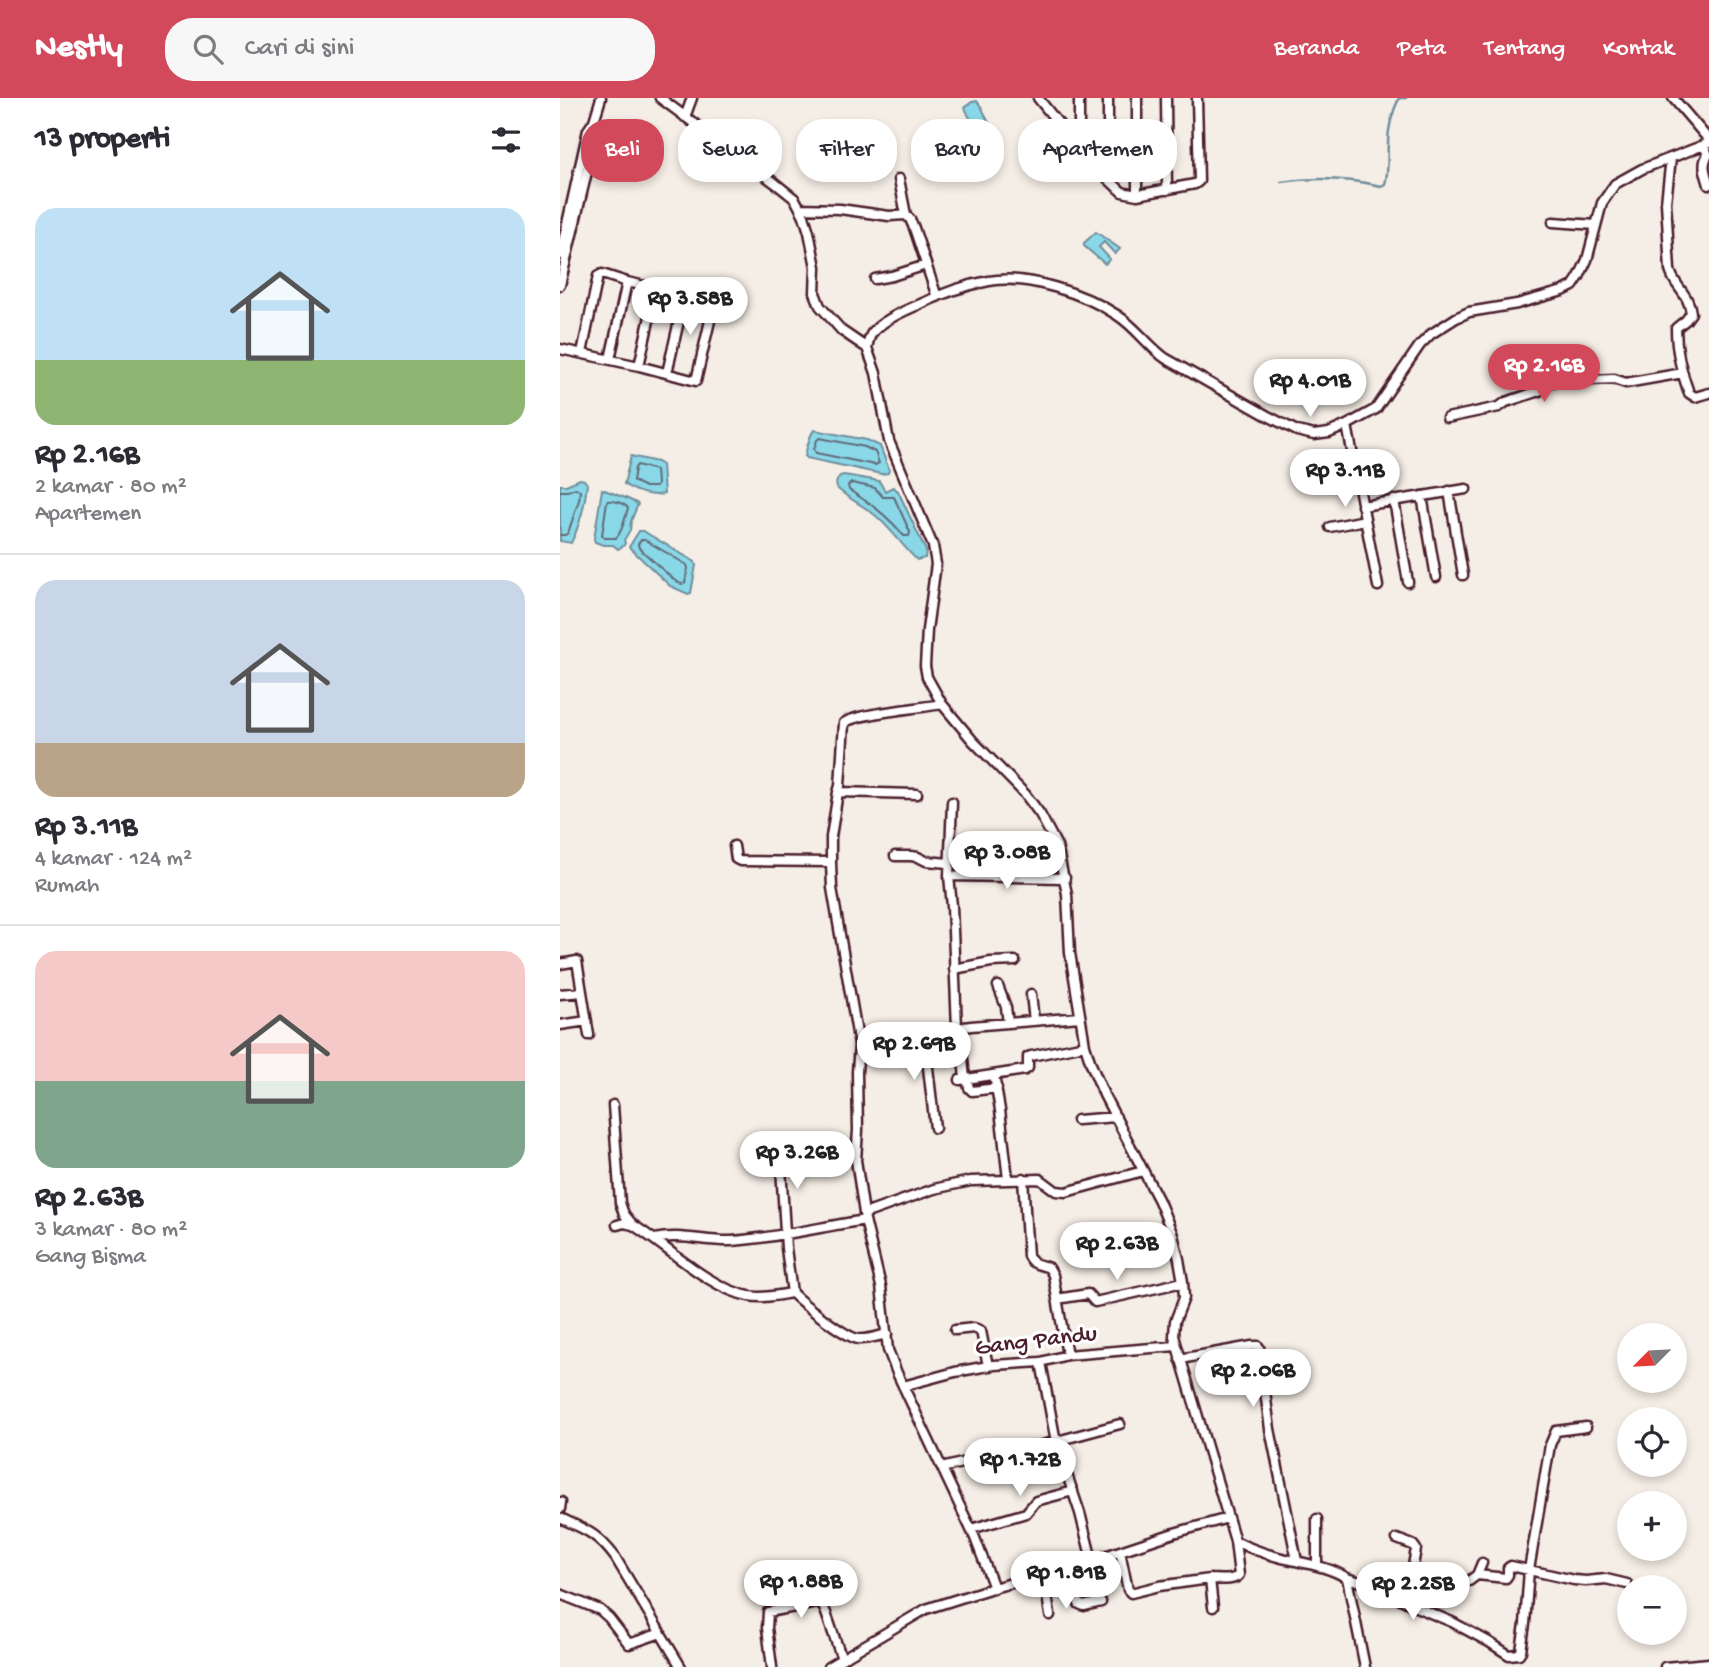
<!DOCTYPE html>
<html lang="id">
<head>
<meta charset="utf-8">
<style>
	:root { --surface:#fff; --page:#f7f7f7; --text:#2b2b33; --muted:#7c7c81; --line:#e1e1e2; --accent:#d1495b }
	body { margin:0; font-family:"Gochi Hand",sans-serif; background:var(--page); color:var(--text); height:100vh; display:flex; flex-direction:column; font-size:26px; white-space:nowrap }
	* { box-sizing:border-box; margin:0 }
	p { font-size:23px; color:var(--muted) }
	.icon { flex:none; width:38px; height:38px; fill:none; stroke:currentColor; stroke-width:2; stroke-linecap:round; stroke-linejoin:round }
	.map { position:relative; flex:1; overflow:hidden }
	.drawer { display:flex; flex-direction:column; background:var(--surface); width:560px }
	.drawer>* { flex:none }
	.banner { position:absolute; left:21px; top:21px; width:665px; height:63px; display:flex; gap:14px }
	.needle { width:46px; rotate:246deg }
	.tools { position:absolute; left:1057px; top:1225px; display:grid; gap:14px }
	.tools a { display:grid; place-items:center; width:70px; height:70px; border-radius:50%; background:var(--surface); box-shadow:0 4px 10px #0003; font-size:35px }
	.price { position:absolute; translate:-50% -60px; padding:0 16px; border-radius:24px; background:#fff; color:#222; font-size:23px; line-height:46px; filter:drop-shadow(0 2px 4px #0008) }
	.price::after { content:''; position:absolute; left:50%; top:42px; width:21px; height:16px; margin-left:-10px; background:inherit; clip-path:polygon(0 0,100% 0,50% 100%) }
	.price.on { background:var(--accent); color:#fff }
	ul { padding:0; list-style:none }
	li { display:grid; align-content:center; gap:14px; height:371px; padding:0 35px }
	li+li { border-top:2px solid var(--line) }
	li span { display:grid; place-items:center; height:217px; border-radius:21px; color:#555 }
	li>.icon { margin-inline-start:auto }
	span .icon { width:126px; height:126px; fill:#fffc; stroke-width:1 }
	li b { font-size:30px }
	h2 { display:flex; justify-content:space-between; align-items:center; height:84px; padding:0 35px; font-size:30px }
	.tag { padding:0 24px; border-radius:28px; background:var(--surface); box-shadow:0 4px 10px #0003; font-size:24px; line-height:63px }
	.tag.on { background:var(--accent); color:#fff }
	header { display:flex; align-items:center; gap:42px; box-sizing:border-box; height:98px; padding:0 35px; background:var(--accent); color:#fff }
	header strong { font-size:33px }
	nav { display:flex; gap:38px; margin-inline-start:auto; font-size:24px }
	.search { width:490px; height:63px; background:var(--page); display:flex; align-items:center; gap:18px; box-sizing:border-box; padding:0 24px; border-radius:28px; color:var(--muted); font-size:26px }
	main { display:flex; flex:1; min-height:0 }
	.map>svg:first-child { display:block }
	.water { fill:#89d8e8; stroke:#708e9c; stroke-width:2 }
	.lines { fill:none; stroke-linecap:round; stroke-linejoin:round }
	.shore { stroke:#636977; stroke-width:2 }
	.stream { stroke:#708e9c; stroke-width:2.5 }
	.minor-casing { stroke:#4a1f2b; stroke-width:13 }
	.minor { stroke:#fff; stroke-width:8 }
	.labels { text-anchor:middle; dominant-baseline:central; stroke-width:6; stroke-linejoin:round; paint-order:stroke }
	.street-label { font-size:24px; fill:#4a1f2b; stroke:#fff }
</style>
</head>
<body>
<header>
<strong>Nestly</strong>
<div class="search"><svg class="icon" aria-label="search" viewBox="0 0 24 24"><circle cx="10" cy="10" r="6"/><path d="M15 15l6 6"/></svg>Cari di sini</div>
<nav><a>Beranda</a><a>Peta</a><a>Tentang</a><a>Kontak</a></nav>
</header>
<main>
<section class="drawer">
<h2>13 properti<svg class="icon" aria-label="filters" viewBox="0 0 24 24"><path d="M4 7h16M4 17h16"/><circle cx="9" cy="7" r="2"/><circle cx="15" cy="17" r="2"/></svg></h2>
<ul>
<li><span style="background:linear-gradient(#bfe0f5 70%,#8fb573 0)"><svg class="icon" aria-label="home" viewBox="0 0 24 24"><path d="M3 11l9-7 9 7M6 9v11h12V9"/></svg></span><div><b>Rp 2.16B</b><p>2 kamar · 80 m²</p><p>Apartemen</p></div></li>
<li><span style="background:linear-gradient(#c9d6e8 75%,#b9a48a 0)"><svg class="icon" aria-label="home" viewBox="0 0 24 24"><path d="M3 11l9-7 9 7M6 9v11h12V9"/></svg></span><div><b>Rp 3.11B</b><p>4 kamar · 124 m²</p><p>Rumah</p></div></li>
<li><span style="background:linear-gradient(#f6c9c9 60%,#7fa58c 0)"><svg class="icon" aria-label="home" viewBox="0 0 24 24"><path d="M3 11l9-7 9 7M6 9v11h12V9"/></svg></span><div><b>Rp 2.63B</b><p>3 kamar · 80 m²</p><p>Gang Bisma</p></div></li>
</ul>
</section>
<div class="map">
<svg width="1149" height="1569" viewBox="0 0 1149 1569">
	<rect width="100%" height="100%" fill="#f5eee6"/>
	<filter id="ink" filterUnits="userSpaceOnUse"><feTurbulence type="fractalNoise" baseFrequency=".0143" numOctaves="2"/><feDisplacementMap in="SourceGraphic" scale="14" xChannelSelector="R" yChannelSelector="G"/><feConvolveMatrix kernelMatrix="1 2 1 2 8 2 1 2 1" color-interpolation-filters="sRGB"/></filter>
	<g filter="url(#ink)">
		<!-- water -->
		<path class="water" d="M417,3L422,10L428,23L437,35L444,49L441,53L437,52C426,38 410,26 405,9L412,4Z
			M536,134L560,151L555,156L544,144L539,149L550,161L545,166L524,148V145Z
			M254,332L307,342L320,348L329,372L328,375L321,376L247,360L245,358C247,349 249,338 254,332Z
			M71,358L97,364L102,367L104,396C90,399 75,394 64,386Z
			M284,377L319,383L325,393L333,389L338,393L366,453L365,460L357,462C341,447 329,427 311,414C300,406 288,400 278,391C275,387 276,382 280,378Z
			M20,381L24,382L27,386C25,406 20,427 11,445L0,443V387H6Z
			M42,391L68,401L78,406L71,423L70,432L64,442L65,445L64,447L58,451L53,447H43L35,444L34,441Z
			M79,433H83L135,464L136,467L131,495L128,496L110,488L71,451L69,449Z"/>
		<g class="lines">
			<!-- shore -->
			<path class="shore" d="M260,340L305,349L315,354L319,365L315,367L256,355L254,351L257,342Z
				M77,367L96,372L97,386L96,389H85L73,383L75,370Z
				M292,385L315,390L323,399H334L350,434L349,438H344C327,417 311,406 289,392L288,387Z
				M0,393H7L16,390L20,393L19,402L8,435L5,437H0
				M47,403C53,402 64,405 68,410C65,420 63,433 56,440H45L42,437Z
				M81,442H85L127,467L128,470L125,485L121,486L114,482L79,450L78,446Z"/>
			<!-- stream -->
			<path class="stream" d="M721,84C754,79 790,81 821,88L825,86C829,72 827,59 828,45C828,31 833,13 839,0H846"/>
			<!-- minor casing -->
			<g class="minor-casing">
				<path id="minor" d="M100,0L215,85L235,101L244,118L249,134L256,169L255,195L260,208L282,233L307,250L316,275L329,343L373,448L376,466L367,532L365,568L367,579L382,606L413,643L465,696L480,716L497,748L507,796L510,855L525,947L531,966L544,997L599,1103L613,1137L619,1161L623,1184L624,1200L615,1223L614,1238L675,1443C689,1450 703,1455 718,1459C741,1465 766,1467 787,1480L805,1569
					M478,0L527,61L562,94L577,97L635,86L639,83L637,0
					M519,0V50
					M548,0V81
					M577,0V97
					M606,0L607,92
					M1113,0L1149,42
					M125,19L132,0
					M1144,47L1148,57C1141,66 1146,76 1149,87
					M1111,60L1106,104L1110,172C1114,189 1129,195 1131,215L1126,222L1116,230C1116,251 1122,276 1129,295L1135,299L1149,295
					M339,81L346,117
					M240,110L280,111L329,118L346,117L350,121L354,130L377,199
					M993,124L1036,127
					M0,157L28,32L34,23L41,0
					M315,181L332,178L366,167
					M0,187L37,32L34,23
					M307,250C308,246 309,239 312,235C322,222 348,211 363,205C383,195 407,187 429,183C468,176 525,196 557,217C576,229 587,247 605,260L706,317L737,333L754,337L769,335L787,327L816,311L860,247L871,236L896,220L909,214L957,206L1003,193L1013,188L1019,179L1027,162L1042,105L1055,86L1082,71L1149,45
					M0,251L79,268L136,283L152,214L153,207L152,203L67,184L42,176L38,178L22,255
					M50,261L67,184
					M79,268L96,191
					M107,275L125,197
					M887,320L939,309L946,304L979,293L980,286L983,284L1054,281L1066,285L1123,275
					M787,327L818,488
					M889,393L903,477
					M862,398L876,479
					M834,402L848,484
					M802,408L906,391
					M770,429L805,422
					M382,606C362,610 297,615 284,625L280,688L278,694L271,739V765L272,790L299,947L297,974L298,1032L296,1062L305,1122L321,1188L328,1252L337,1275L415,1440L434,1490
					M278,694L357,696
					M392,704L389,778L392,808L397,930
					M174,748L176,761L180,763L271,764
					M335,758H351L358,759L366,763L389,765
					M389,778L505,780
					M0,866L17,863L29,937
					M394,871L431,864L455,863
					M438,888L446,909L448,925
					M0,896L22,894
					M471,896L474,923
					M0,927L27,923
					M400,930L405,981
					M364,935L375,1030
					M299,947L352,937L411,928L520,919
					M434,977L440,1012L448,1081
					M407,981L409,990L412,993L437,990
					M400,982L465,972L468,970V959L471,958L525,947
					M53,1007L60,1105L64,1116L73,1127
					M517,1022L556,1019
					M220,1053L226,1150L232,1195C242,1205 285,1239 298,1241C307,1242 318,1238 327,1236
					M463,1080L468,1158C473,1168 481,1166 489,1170L493,1177L507,1257
					M304,1116L374,1091L392,1087L411,1083L480,1081L496,1093L506,1094L583,1073
					M57,1127L64,1125L73,1127C107,1148 150,1191 189,1198C203,1201 218,1197 232,1195
					M95,1141C119,1135 146,1144 171,1143C216,1140 260,1129 305,1122
					M521,1161L614,1142
					M497,1201L528,1196L535,1204L623,1184
					M395,1232L414,1230L421,1233L428,1268
					M620,1261L692,1248H698L699,1249L710,1331L737,1463
					M481,1264L496,1344L520,1415L532,1462
					M343,1288L395,1274L434,1267L481,1264L507,1257L616,1248
					M382,1370L437,1356L475,1349L560,1326
					M0,1411L1,1404
					M0,1420C26,1432 37,1435 55,1459L121,1569
					M411,1431L466,1415L476,1403L513,1393
					M837,1441L853,1447L856,1451L851,1479
					M560,1453L568,1492L571,1495L599,1488L650,1481
					M757,1468V1421
					M511,1469L519,1506L524,1508L541,1504
					M484,1476L490,1517
					M917,1477L946,1480L948,1477V1470L951,1468L1014,1482L1026,1483L1046,1481L1067,1486
					M787,1480L820,1490L856,1509L892,1524L929,1544L949,1557L959,1556L961,1553L965,1526L969,1472L990,1347L996,1333L1026,1329
					M0,1496L40,1512L49,1520L69,1546L101,1535
					M839,1500L851,1479L909,1483L917,1477L922,1465
					M653,1509L650,1481C659,1481 673,1484 679,1477L675,1443
					M212,1569L207,1530L208,1514L257,1505L263,1508L266,1515L282,1561
					M268,1569L366,1511L429,1491L509,1470L614,1435L668,1420
					M1105,1569L1149,1565"/>
			</g>
			<!-- minor -->
			<use href="#minor" class="minor"/>
		</g>
	</g>
	<g class="labels">
		<!-- street labels -->
		<g class="street-label">
			<text transform="translate(476 1244) rotate(-7)">Gang Pandu</text>
		</g>
	</g>
</svg>
<div class="tools">
<a><svg class="needle" viewBox="-14 -14 28 28"><path d="M0-13l5 13h-10z" fill="#e53935"/><path d="M0 13l5-13h-10z" fill="#7c7c81"/></svg></a>
<a><svg class="icon" aria-label="locate" viewBox="0 0 24 24"><circle cx="12" cy="12" r="6"/><path d="M12 2v4M12 18v4M2 12h4M18 12h4"/></svg></a>
<a>+</a>
<a>−</a>
</div>
<b class="price" style="left:130px;top:239px">Rp 3.58B</b>
<b class="price on" style="left:984px;top:306px">Rp 2.16B</b>
<b class="price" style="left:750px;top:321px">Rp 4.01B</b>
<b class="price" style="left:785px;top:411px">Rp 3.11B</b>
<b class="price" style="left:447px;top:793px">Rp 3.08B</b>
<b class="price" style="left:354px;top:984px">Rp 2.69B</b>
<b class="price" style="left:237px;top:1093px">Rp 3.26B</b>
<b class="price" style="left:557px;top:1184px">Rp 2.63B</b>
<b class="price" style="left:693px;top:1311px">Rp 2.06B</b>
<b class="price" style="left:460px;top:1400px">Rp 1.72B</b>
<b class="price" style="left:506px;top:1513px">Rp 1.81B</b>
<b class="price" style="left:241px;top:1522px">Rp 1.88B</b>
<b class="price" style="left:853px;top:1524px">Rp 2.25B</b>
<div class="banner">
<a class="tag on">Beli</a>
<a class="tag">Sewa</a>
<a class="tag">Filter</a>
<a class="tag">Baru</a>
<a class="tag">Apartemen</a>
</div>
</div>
</main>
</body>
</html>
